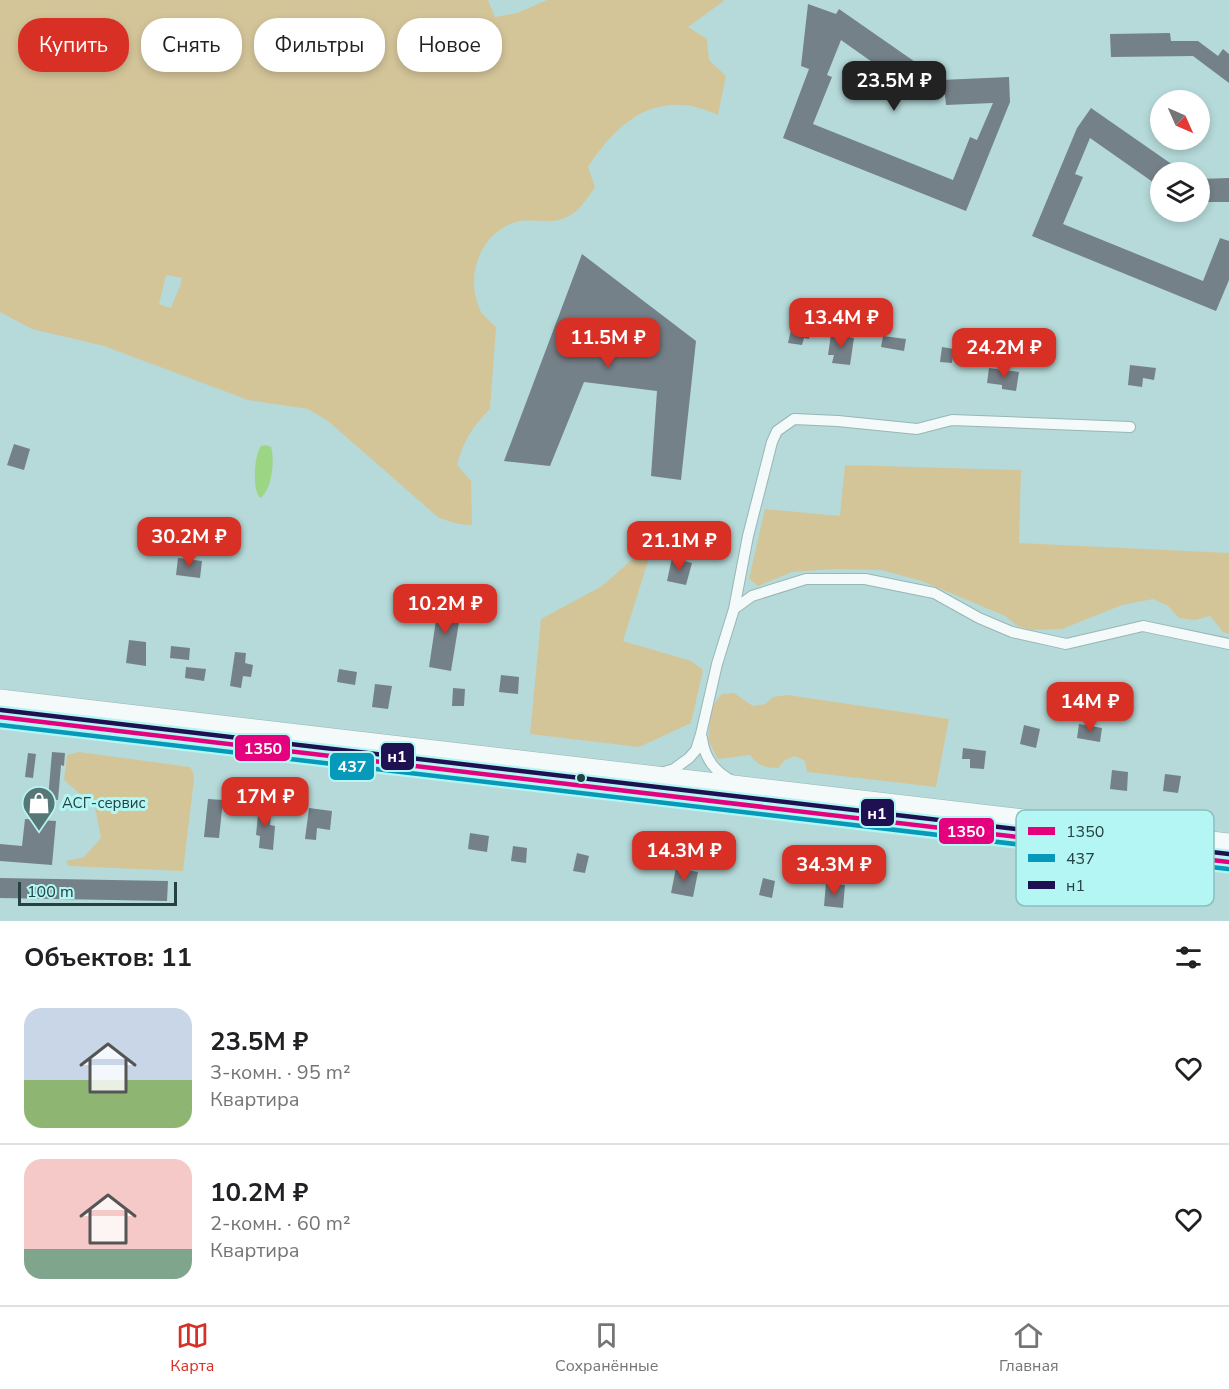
<!DOCTYPE html>
<html lang="ru">
<head>
<meta charset="utf-8">
<style>
	:root { --surface:#fff; --page:#f2f2f2; --text:#202124; --muted:#757577; --line:#e0e0e0; --accent:#d93025 }
	body { margin:0; font-family:"Nunito Sans",sans-serif; background:var(--page); color:var(--text); height:100vh; display:flex; flex-direction:column; font-size:22px; white-space:nowrap }
	* { box-sizing:border-box; margin:0 }
	p { font-size:20px; color:var(--muted) }
	.icon { flex:none; width:33px; height:33px; fill:none; stroke:currentColor; stroke-width:2; stroke-linecap:round; stroke-linejoin:round }
	.map { position:relative; height:921px; overflow:hidden }
	.panel { display:flex; flex-direction:column; background:var(--surface); flex:1 }
	.panel>* { flex:none }
	.guide { position:absolute; left:18px; top:18px; width:600px; height:54px; display:flex; gap:12px }
	.needle { width:39px; rotate:135deg }
	.buttons { position:absolute; left:1150px; top:90px; display:grid; gap:12px }
	.buttons a { display:grid; place-items:center; width:60px; height:60px; border-radius:50%; background:var(--surface); box-shadow:0 3px 9px #0003; font-size:30px }
	.scale { position:absolute; left:18px; bottom:15px; width:159px; box-sizing:border-box; padding-left:6px; border:3px solid #254140; border-top:0; font-size:16px; line-height:21px; white-space:nowrap; color:#254140; -webkit-text-stroke:4px #b3f6f4; paint-order:stroke }
	.price { position:absolute; translate:-50% -51px; padding:0 14px; border-radius:12px; background:var(--accent); color:#fff; font-size:20px; line-height:39px; filter:drop-shadow(0 2px 3px #0008) }
	.price::after { content:''; position:absolute; left:50%; top:36px; width:18px; height:14px; margin-left:-9px; background:inherit; clip-path:polygon(0 0,100% 0,50% 100%) }
	.price.current { background:#222; color:#fff }
	ul { padding:0; list-style:none }
	li { display:flex; align-items:center; gap:18px; height:150px; padding:0 24px }
	li+li { border-top:2px solid var(--line) }
	li span { display:grid; place-items:center; flex:none; width:168px; height:120px; border-radius:18px; color:#555 }
	li>.icon { margin-inline-start:auto }
	span .icon { width:72px; height:72px; fill:#fffc; stroke-width:1 }
	li b { font-size:26px }
	h2 { display:flex; justify-content:space-between; align-items:center; height:72px; padding:0 24px; font-size:26px }
	.tag { padding:0 21px; border-radius:24px; background:var(--surface); box-shadow:0 3px 9px #0003; font-size:21px; line-height:54px }
	.tag.current { background:var(--accent); color:#fff }
	.tabs { display:flex; justify-content:space-around; align-items:center; height:84px; border-top:2px solid var(--line); background:var(--surface); font-size:16px; color:var(--muted) }
	.tabs a { display:grid; justify-items:center; gap:3px }
	.tabs .current { color:var(--accent) }
	.map>svg:first-child { display:block }
	.green { fill:#d4c599; fill-rule:evenodd }
	.water { fill:#9cd684 }
	.building { fill:#758188; fill-rule:evenodd }
	.lines { fill:none; stroke-linecap:round; stroke-linejoin:round }
	.street-casing { stroke:#98b6b5; stroke-width:12 }
	.highway-casing { stroke:#98b6b5; stroke-width:22 }
	.street { stroke:#f4f9f9; stroke-width:10 }
	.highway { stroke:#f4f9f9; stroke-width:21 }
	.bus-1-casing { stroke:#b3f6f4; stroke-width:9 }
	.bus-2-casing { stroke:#b3f6f4; stroke-width:9 }
	.bus-3-casing { stroke:#b3f6f4; stroke-width:9 }
	.bus-1 { stroke:#e5007d; stroke-width:4.5 }
	.bus-2 { stroke:#0699b9; stroke-width:4.5 }
	.bus-3 { stroke:#1f1051; stroke-width:4.5 }
	.bus-dot { fill:#254140; stroke:#b3f6f4; stroke-width:2 }
	.labels { text-anchor:middle; dominant-baseline:central; stroke-width:6; stroke-linejoin:round; paint-order:stroke }
	.poi-label { font-size:15px; fill:#254140; stroke:#b3f6f4; text-anchor:start }
	.key { fill:#b3f6f4; stroke:#88c0be; stroke-width:1.5 }
	.key-label { font-size:16px; fill:#254140 }
	.line-badge { stroke:#b3f6f4; stroke-width:2 }
	.badge-label { font-size:16px; text-anchor:middle; font-weight:bold; fill:#fff }
</style>
</head>
<body>
<div class="map">
<svg width="1229" height="921" viewBox="0 0 1229 921">
	<rect width="100%" height="100%" fill="#b5dad9"/>
	<!-- green -->
	<path class="green" d="M0,0H488L495,17L517,13L547,0H725L688,27L707,39L709,60L726,76L718,115C660,88 620,118 588,167L595,187C587,199 577,215 562,219C548,224 530,218 516,222C479,233 465,277 480,310C483,316 491,322 496,327L490,409C473,426 463,441 457,465L471,481L472,525L458,524L439,518L328,421L308,409L248,400L104,346L32,329L0,312ZM166,275L182,278C180,289 175,297 171,308L159,304Z
		M845,465L1021,470L1019,543L1229,553V634L1223,632L1210,616L1195,620L1179,618L1168,606L1153,599L1122,605L1062,629L1032,630L1017,626L1005,616L922,581L881,570L834,569L792,572L758,586L749,579L765,509L840,516Z
		M655,539L623,641L691,661L703,670L691,723L639,747L530,734L541,619L602,586Z
		M734,693L753,706L765,704L773,697L788,695L949,719L936,787L807,772L805,761L795,756L785,760L778,768C765,768 758,766 750,755L718,759L708,740L712,706L722,694Z
		M79,752L190,767L193,772L194,779L183,871L69,866L66,861L84,857L101,838L95,807L64,780L67,755Z"/>
	<!-- water -->
	<path class="water" d="M266,445L271,447C275,459 272,491 260,498C252,490 254,455 261,446Z"/>
	<!-- building -->
	<path class="building" d="M808,4L836,14L839,9L941,80L1009,77L1010,102L966,211L783,138L809,69L801,66ZM841,40L906,86L911,80L931,94L945,95L946,105L993,103L977,140L970,137L953,180L813,124L832,77L827,75Z
		M1170,33L1171,41H1198L1218,56L1223,49L1229,54V83L1193,56L1111,57L1110,34Z
		M1091,108L1183,172H1161V180L1157,185L1090,138L1075,174L1083,177L1063,224L1203,281L1220,238L1229,241V280L1216,311L1032,236L1077,128Z
		M1229,178V202H1200V179Z
		M582,254L696,341L681,480L651,476L657,391L584,382L550,466L504,461Z
		M796,327L811,329L809,339L804,338L802,345L788,343L791,330H795Z
		M831,334L854,338L850,365L832,363L834,355H828Z
		M883,336L906,339L904,351L881,347Z
		M942,347L954,349L952,363L940,362Z
		M1130,365L1156,368L1154,380L1143,378L1142,387L1128,385Z
		M989,368L1019,372L1016,391L1002,389V385L987,383Z
		M14,444L30,449L24,470L7,465Z
		M178,558L202,561L200,578L176,575Z
		M672,558L692,563L686,585L667,581Z
		M439,600L462,604L451,671L429,667Z
		M129,640L146,642V666L126,663Z
		M171,646L190,648L189,660L170,658Z
		M235,652L246,653L245,663L253,665L251,677L243,676L241,688L230,686Z
		M186,667L206,669L204,681L185,678Z
		M339,669L357,672L355,685L337,682Z
		M501,675L519,677L518,694L499,692Z
		M375,684L392,686L388,709L372,707Z
		M453,688L465,689L464,706H452Z
		M1079,724L1102,728L1100,742L1077,738Z
		M1024,725L1040,729L1036,748L1020,744Z
		M963,748L986,751L984,769L970,768V759H962Z
		M52,752L65,753L64,766L61,765L58,800L48,799Z
		M28,753L36,754L33,778L25,777Z
		M1112,770L1128,772L1127,791L1110,789Z
		M1165,774L1181,776L1178,793L1163,791Z
		M208,799L223,800L219,838L204,837Z
		M259,805L272,807L270,825L275,826L273,850L259,848L260,836L256,835Z
		M309,808L332,811L330,830L317,828L316,840L305,839Z
		M25,819L56,821L52,865L0,861V844L22,846Z
		M470,833L489,836L487,852L468,849Z
		M513,846L527,848L526,863L511,861Z
		M577,853L589,856L585,873L573,871Z
		M676,868L698,872L693,897L671,893Z
		M0,878L168,881L167,901L0,898Z
		M763,878L775,881L772,898L759,895Z
		M826,883L845,885L843,908L824,906Z"/>
	<g class="lines">
		<!-- street casing -->
		<g class="street-casing">
			<path id="street" d="M734,609L752,596L806,579H865L934,593L979,618L1012,632L1066,644L1143,626L1229,644
				M702,738C704,757 715,773 733,781
				M661,773L674,769L689,758L696,750L701,734L717,664L734,609L748,536L772,442L777,431L794,419L838,421L917,429L952,420L1130,427"/>
		</g>
		<!-- highway casing -->
		<g class="highway-casing">
			<path id="highway" d="M0,700L1229,844
				M0,717L1229,862"/>
		</g>
		<!-- street -->
		<use href="#street" class="street"/>
		<!-- highway -->
		<use href="#highway" class="highway"/>
		<!-- bus-1 casing -->
		<g class="bus-1-casing">
			<path id="bus-1" d="M0,717L1229,862"/>
		</g>
		<!-- bus-2 casing -->
		<g class="bus-2-casing">
			<path id="bus-2" d="M0,725L1228,869"/>
		</g>
		<!-- bus-3 casing -->
		<g class="bus-3-casing">
			<path id="bus-3" d="M1,710L1229,854"/>
		</g>
		<!-- bus-1 -->
		<use href="#bus-1" class="bus-1"/>
		<!-- bus-2 -->
		<use href="#bus-2" class="bus-2"/>
		<!-- bus-3 -->
		<use href="#bus-3" class="bus-3"/>
	</g>
	<!-- icons -->
	<defs>
		<g id="shop-pin" transform="scale(1.725)"><path d="M0 17L-7.5 6A9.5 9.5 0 1 1 7.5 6Z" fill="#577776" stroke="#b3f6f4"/><path d="M-5-2.5h2.3a2.7 3.5 0 0 1 5.4 0H5L5.5 6h-11ZM-1.5-2.5h3a1.5 2.3 0 0 0-3 0Z" fill="#fff"/></g>
	</defs>
	<g fill-rule="evenodd">
		<use href="#shop-pin" x="39" y="803"/>
	</g>
	<!-- markers -->
	<circle class="bus-dot" cx="581" cy="778" r="5"/>
	<g class="labels">
		<!-- poi labels -->
		<g class="poi-label">
			<text x="62" y="803">АСГ-сервис</text>
		</g>
	</g>
	<!-- legend -->
	<rect x="1016" y="810" width="198" height="96" rx="9" class="key"/>
	<rect x="1028" y="827" width="27" height="8" fill="#e5007d"/>
	<rect x="1028" y="854" width="27" height="8" fill="#0699b9"/>
	<rect x="1028" y="881" width="27" height="8" fill="#1f1051"/>
	<g class="key-label">
		<text x="1066" y="837">1350</text>
		<text x="1066" y="864">437</text>
		<text x="1066" y="891">н1</text>
	</g>
	<g class="line-badge">
		<rect x="234" y="734" width="57" height="28" rx="6" fill="#e5007d"/>
		<rect x="380" y="742" width="35" height="29" rx="6" fill="#1f1051"/>
		<rect x="329" y="752" width="46" height="29" rx="6" fill="#0699b9"/>
		<rect x="860" y="798" width="35" height="29" rx="6" fill="#1f1051"/>
		<rect x="938" y="817" width="57" height="28" rx="6" fill="#e5007d"/>
	</g>
	<g class="badge-label">
		<text x="263" y="754">1350</text>
		<text x="397" y="762">н1</text>
		<text x="352" y="772">437</text>
		<text x="877" y="819">н1</text>
		<text x="966" y="837">1350</text>
	</g>
</svg>
<div class="buttons">
<a><svg class="needle" viewBox="-14 -14 28 28"><path d="M0-13l5 13h-10z" fill="#e53935"/><path d="M0 13l5-13h-10z" fill="#757577"/></svg></a>
<a><svg class="icon" aria-label="layers" viewBox="0 0 24 24"><path d="M12 4l9 5-9 5-9-5zM3 14l9 5 9-5"/></svg></a>
</div>
<div class="scale">100 m</div>
<b class="price current" style="left:894px;top:112px">23.5M ₽</b>
<b class="price" style="left:841px;top:349px">13.4M ₽</b>
<b class="price" style="left:608px;top:369px">11.5M ₽</b>
<b class="price" style="left:1004px;top:379px">24.2M ₽</b>
<b class="price" style="left:189px;top:568px">30.2M ₽</b>
<b class="price" style="left:679px;top:572px">21.1M ₽</b>
<b class="price" style="left:445px;top:635px">10.2M ₽</b>
<b class="price" style="left:1090px;top:733px">14M ₽</b>
<b class="price" style="left:265px;top:828px">17M ₽</b>
<b class="price" style="left:684px;top:882px">14.3M ₽</b>
<b class="price" style="left:834px;top:896px">34.3M ₽</b>
<div class="guide">
<a class="tag current">Купить</a>
<a class="tag">Снять</a>
<a class="tag">Фильтры</a>
<a class="tag">Новое</a>
</div>
</div>
<section class="panel">
<h2>Объектов: 11<svg class="icon" aria-label="filters" viewBox="0 0 24 24"><path d="M4 7h16M4 17h16"/><circle cx="9" cy="7" r="2"/><circle cx="15" cy="17" r="2"/></svg></h2>
<ul>
<li><span style="background:linear-gradient(#c9d6e8 60%,#8fb573 0)"><svg class="icon" aria-label="home" viewBox="0 0 24 24"><path d="M3 11l9-7 9 7M6 9v11h12V9"/></svg></span><div><b>23.5M ₽</b><p>3-комн. · 95 m²</p><p>Квартира</p></div><svg class="icon" aria-label="heart" viewBox="0 0 24 24"><path d="M12 20l-8-8c-3-5 5-10 8-4 3-6 11-1 8 4z"/></svg></li>
<li><span style="background:linear-gradient(#f6c9c9 75%,#7fa58c 0)"><svg class="icon" aria-label="home" viewBox="0 0 24 24"><path d="M3 11l9-7 9 7M6 9v11h12V9"/></svg></span><div><b>10.2M ₽</b><p>2-комн. · 60 m²</p><p>Квартира</p></div><svg class="icon" aria-label="heart" viewBox="0 0 24 24"><path d="M12 20l-8-8c-3-5 5-10 8-4 3-6 11-1 8 4z"/></svg></li>
</ul>
</section>
<nav class="tabs">
<a class="current"><svg class="icon" aria-label="map" viewBox="0 0 24 24"><path d="M3 6l6-2 6 2 6-2v14l-6 2-6-2-6 2zM9 4v14M15 6v14"/></svg>Карта</a>
<a><svg class="icon" aria-label="saved" viewBox="0 0 24 24"><path d="M7 4h10v16l-5-4-5 4z"/></svg>Сохранённые</a>
<a><svg class="icon" aria-label="home" viewBox="0 0 24 24"><path d="M3 11l9-7 9 7M6 9v11h12V9"/></svg>Главная</a>
</nav>
</body>
</html>
